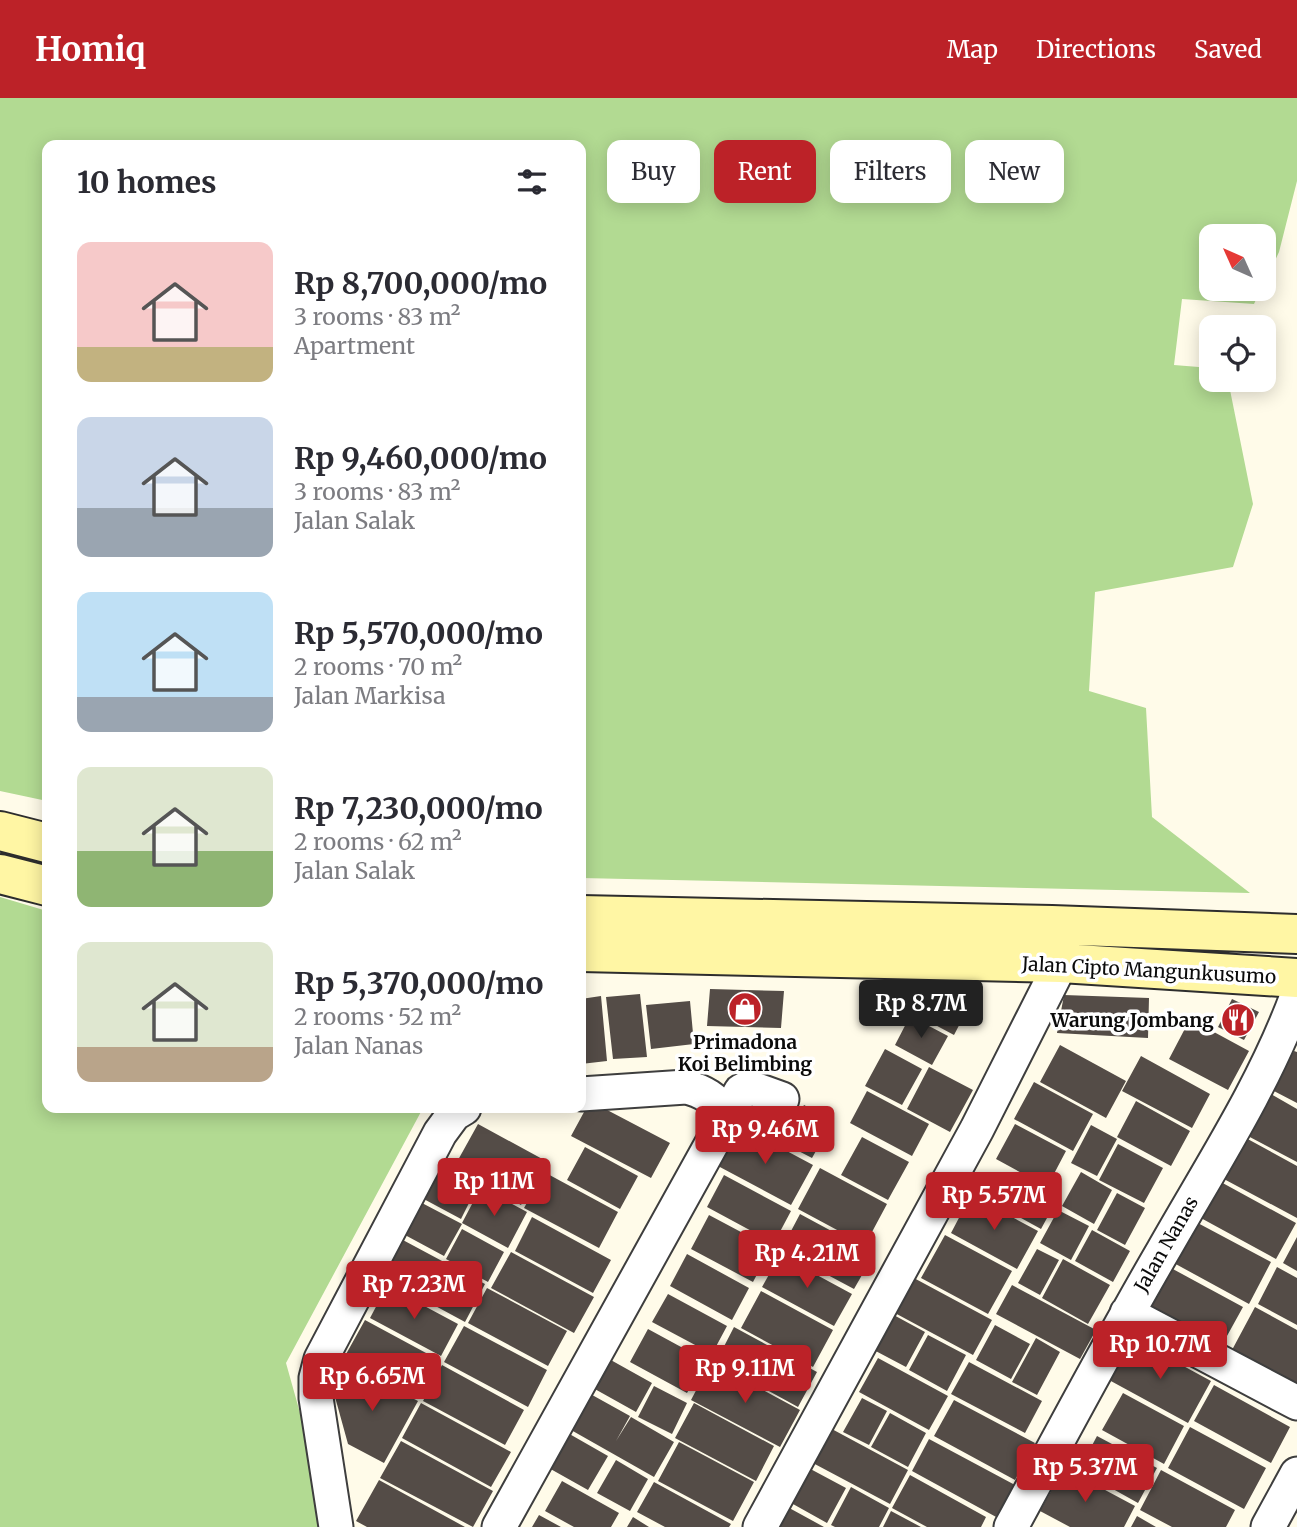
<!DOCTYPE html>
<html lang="en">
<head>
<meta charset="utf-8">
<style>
	:root { --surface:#fff; --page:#f7f7f7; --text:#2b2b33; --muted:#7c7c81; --accent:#bc2228 }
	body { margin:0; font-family:Merriweather,serif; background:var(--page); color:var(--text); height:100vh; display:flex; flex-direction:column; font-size:26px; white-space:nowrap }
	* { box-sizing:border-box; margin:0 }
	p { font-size:23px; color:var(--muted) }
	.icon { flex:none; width:38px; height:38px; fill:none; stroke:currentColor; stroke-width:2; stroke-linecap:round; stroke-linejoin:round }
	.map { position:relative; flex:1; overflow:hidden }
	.panel { position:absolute; left:42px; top:42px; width:544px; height:973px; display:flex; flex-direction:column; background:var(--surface); border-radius:14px; box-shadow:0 4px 18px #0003 }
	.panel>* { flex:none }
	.guide { position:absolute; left:607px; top:42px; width:584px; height:63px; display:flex; gap:14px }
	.needle { width:46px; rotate:315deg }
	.controls { position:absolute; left:1199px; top:126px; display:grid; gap:14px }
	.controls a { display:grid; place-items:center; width:77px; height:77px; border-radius:14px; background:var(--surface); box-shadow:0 4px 18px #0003; font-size:35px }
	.price { position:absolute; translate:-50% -60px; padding:0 16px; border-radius:7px; background:var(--accent); color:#fff; font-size:23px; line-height:46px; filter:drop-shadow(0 2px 4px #0008) }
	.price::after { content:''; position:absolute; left:50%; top:42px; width:21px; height:16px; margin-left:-10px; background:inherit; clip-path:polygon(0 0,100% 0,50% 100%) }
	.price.selected { background:#222; color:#fff }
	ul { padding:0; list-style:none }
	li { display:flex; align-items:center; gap:21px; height:175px; padding:0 35px }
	li span { display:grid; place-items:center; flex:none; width:196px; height:140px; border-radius:14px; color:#555 }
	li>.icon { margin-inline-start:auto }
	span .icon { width:84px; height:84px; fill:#fffc; stroke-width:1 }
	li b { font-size:30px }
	h2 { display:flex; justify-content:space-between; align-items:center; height:84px; padding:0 35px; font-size:30px }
	.tag { padding:0 24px; border-radius:14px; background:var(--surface); box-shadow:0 4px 18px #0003; font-size:24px; line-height:63px }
	.tag.selected { background:var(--accent); color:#fff }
	header { display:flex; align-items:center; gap:42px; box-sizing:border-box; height:98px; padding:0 35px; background:var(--accent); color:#fff }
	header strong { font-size:33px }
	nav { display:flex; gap:38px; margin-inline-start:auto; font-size:24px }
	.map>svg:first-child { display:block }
	.forest { fill:#b2da92 }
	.building { fill:#544c47 }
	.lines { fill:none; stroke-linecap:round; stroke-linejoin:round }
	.street-casing { stroke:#3e3e3e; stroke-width:37 }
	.secondary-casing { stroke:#2d2d2d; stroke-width:42 }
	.street { stroke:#fff; stroke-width:33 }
	.secondary { stroke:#fff6a4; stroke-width:38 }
	.labels { text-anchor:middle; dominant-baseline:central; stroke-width:7; stroke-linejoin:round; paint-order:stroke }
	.street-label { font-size:19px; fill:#0b0b0b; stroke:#fff }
	.poi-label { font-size:19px; font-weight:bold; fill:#0b0b0b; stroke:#fff; text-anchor:end }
</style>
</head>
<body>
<header>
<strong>Homiq</strong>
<nav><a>Map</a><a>Directions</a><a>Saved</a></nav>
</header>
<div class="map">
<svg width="1297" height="1429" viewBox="0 0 1297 1429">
	<rect width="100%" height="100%" fill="#fffbe9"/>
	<!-- forest -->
	<path class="forest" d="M0,0H1297V83L1279,154L1264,186V138H1211V191H1261L1254,206L1182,201L1174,267L1211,270V282H1228L1253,406L1233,469L1095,494L1089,593L1146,610L1152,719L1250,795L581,780V47H47V703L0,693Z
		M0,799L47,813V1010H423L286,1265L332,1429H0Z"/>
	<!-- building -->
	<path class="building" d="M710,891L784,893L781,930L707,928Z
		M923,892L966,914L954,937L911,914Z
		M640,896L647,959L613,961L606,899Z
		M1064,897L1149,900L1148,940L1057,935Z
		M601,898L607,963L581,966V901Z
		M1232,901L1259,914L1244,942L1218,929Z
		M690,903L694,946L651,951L646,907Z
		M910,918L948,938L932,967L895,947Z
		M1190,921L1249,953L1228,992L1169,961Z
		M1060,947L1126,983L1106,1020L1040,984Z
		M885,951L922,971L902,1007L865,988Z
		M1294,953L1297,954V1005L1272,992Z
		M1141,958L1210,996L1192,1030L1122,993Z
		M929,969L973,992L950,1034L907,1011Z
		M1034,984L1093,1016L1073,1053L1014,1021Z
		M867,993L929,1026L912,1058L850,1025Z
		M1269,995L1297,1011V1064L1246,1037Z
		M769,998L794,1012L778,1043L753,1029Z
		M590,1003L670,1045L651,1080L571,1038Z
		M1136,1003L1190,1033L1171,1068L1117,1039Z
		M804,1007L833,1023L812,1060L783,1045Z
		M478,1026L546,1063L521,1107L453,1071Z
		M1015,1026L1066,1053L1047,1089L996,1061Z
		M1091,1027L1117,1041L1097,1078L1071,1065Z
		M740,1028L813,1067L791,1107L718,1068Z
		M862,1039L909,1064L888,1102L841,1077Z
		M1244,1039L1297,1068V1120L1222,1080Z
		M1118,1046L1163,1070L1144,1105L1099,1082Z
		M585,1049L638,1078L620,1111L567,1082Z
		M438,1066L478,1087L461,1121L420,1099Z
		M820,1070L887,1106L865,1147L798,1111Z
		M544,1074L618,1114L599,1150L524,1110Z
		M1081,1074L1112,1092L1094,1126L1062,1108Z
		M724,1077L791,1113L774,1145L707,1109Z
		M1019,1077L1059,1098L1041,1131L1001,1109Z
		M1219,1083L1296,1125L1276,1161L1199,1119Z
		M481,1089L527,1114L508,1150L462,1125Z
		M1117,1095L1145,1110L1125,1147L1097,1132Z
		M971,1097L1038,1133L1017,1171L951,1135Z
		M422,1105L462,1126L444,1158L405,1137Z
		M1058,1112L1089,1128L1071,1162L1040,1145Z
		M800,1116L874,1156L854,1191L781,1152Z
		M709,1117L771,1150L753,1184L691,1151Z
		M532,1119L611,1162L593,1195L515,1153Z
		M1194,1123L1271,1164L1249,1206L1172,1164Z
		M462,1131L504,1154L488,1184L446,1161Z
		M1092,1132L1130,1153L1113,1184L1075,1163Z
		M945,1137L1012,1173L988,1216L921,1180Z
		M1297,1139V1173L1283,1165Z
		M401,1141L485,1186L465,1224L380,1178Z
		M1037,1151L1059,1162L1040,1197L1018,1185Z
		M511,1154L594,1199L574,1235L491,1190Z
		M687,1156L749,1190L732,1222L670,1188Z
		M780,1157L852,1196L834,1228L762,1189Z
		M1063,1161L1110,1187L1088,1226L1042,1200Z
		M1277,1169L1297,1180V1227L1258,1206Z
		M1171,1170L1243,1209L1222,1247L1150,1209Z
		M912,1179L992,1222L973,1257L893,1214Z
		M1012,1187L1096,1232L1080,1261L996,1216Z
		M387,1188L458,1226L441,1258L370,1220Z
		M487,1190L567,1233L548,1268L468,1225Z
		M761,1193L833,1232L813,1269L741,1230Z
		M668,1196L727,1228L712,1256L652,1224Z
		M1255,1209L1297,1232V1287L1232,1252Z
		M890,1215L925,1234L906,1269L870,1250Z
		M365,1222L439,1262L420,1298L345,1258Z
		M995,1227L1030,1246L1011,1281L976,1262Z
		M464,1228L547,1272L528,1309L444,1264Z
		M734,1229L817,1274L798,1309L716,1264Z
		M648,1231L705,1262L687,1295L630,1264Z
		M928,1237L966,1257L947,1293L909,1272Z
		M1036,1240L1060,1254L1037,1297L1012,1284Z
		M1132,1240L1211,1283L1188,1325L1109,1282Z
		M878,1260L948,1298L929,1332L859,1294Z
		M609,1261L652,1285L636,1314L593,1290Z
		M711,1264L800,1312L780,1349L691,1302Z
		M969,1264L1042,1303L1025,1335L951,1296Z
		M442,1267L524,1312L505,1347L423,1303Z
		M354,1270L418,1303L384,1365L348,1346L332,1288Z
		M1214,1287L1290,1329L1271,1365L1194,1323Z
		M654,1288L687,1305L672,1336L638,1319Z
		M585,1293L630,1318L616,1343L631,1319L674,1344L654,1379L564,1328Z
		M1123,1295L1184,1328L1164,1366L1102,1332Z
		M862,1300L887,1313L869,1347L843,1334Z
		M954,1302L1035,1345L1015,1382L934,1338Z
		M421,1305L511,1354L491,1389L402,1340Z
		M694,1305L774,1348L756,1383L675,1340Z
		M890,1315L926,1335L908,1369L871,1349Z
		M1190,1329L1266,1370L1244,1411L1168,1370Z
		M830,1330L908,1372L890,1406L811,1364Z
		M566,1334L608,1358L588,1392L547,1369Z
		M1097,1338L1157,1370L1138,1405L1079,1372Z
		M929,1341L1015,1387L998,1420L912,1373Z
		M401,1343L493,1393L473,1429L380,1380Z
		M679,1344L754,1384L733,1423L658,1383Z
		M616,1362L648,1381L630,1413L597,1395Z
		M803,1367L846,1390L827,1425L784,1401Z
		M1064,1370L1135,1408L1124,1429H1070L1040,1413Z
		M1161,1372L1235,1412L1226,1429H1172L1140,1412Z
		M910,1377L986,1419L981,1429H927L892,1410Z
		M379,1382L465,1429H367L356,1423Z
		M562,1383L619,1415L611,1429H574L545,1413Z
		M654,1384L731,1426L729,1429H665L637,1414Z
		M851,1389L889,1410L879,1429H835L831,1427Z
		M782,1406L824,1429H770Z
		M891,1413L921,1429H883Z
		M539,1417L561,1429H532Z
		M1137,1418L1156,1429H1131Z
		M633,1419L649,1429H627Z"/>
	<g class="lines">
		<!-- street casing -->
		<g class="street-casing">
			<path id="street" d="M581,996L686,989C704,993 714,1001 727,1015
				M1127,1215L1297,1305
				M336,1429L316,1300V1280L321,1261L440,1035L454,1016L464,1010
				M499,1429L741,993L749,989L782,1001
				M760,1429L977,1031L1061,865
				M1011,1429C1061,1337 1110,1244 1163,1153C1210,1070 1264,988 1297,898
				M1268,1429L1297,1376"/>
		</g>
		<!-- secondary casing -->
		<g class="secondary-casing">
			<path id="secondary" d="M0,733L47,745
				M0,776L47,788
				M581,817L1052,827L1297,836
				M581,854L1061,865L1297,880"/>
		</g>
		<!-- street -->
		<use href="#street" class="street"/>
		<!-- secondary -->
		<use href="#secondary" class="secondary"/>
	</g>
	<!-- icons -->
	<defs>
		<g id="shop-disc" transform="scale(1.75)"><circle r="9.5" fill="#bc2228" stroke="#fff"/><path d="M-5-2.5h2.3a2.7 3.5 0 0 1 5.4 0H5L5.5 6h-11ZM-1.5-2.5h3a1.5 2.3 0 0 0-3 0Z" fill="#fff"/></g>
		<g id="restaurant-disc" transform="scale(1.75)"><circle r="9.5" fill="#bc2228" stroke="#fff"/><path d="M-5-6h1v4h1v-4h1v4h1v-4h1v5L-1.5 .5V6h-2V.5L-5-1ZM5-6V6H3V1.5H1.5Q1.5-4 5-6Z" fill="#fff"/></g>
	</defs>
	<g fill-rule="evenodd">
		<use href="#shop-disc" x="745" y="911"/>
		<use href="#restaurant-disc" x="1238" y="922"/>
	</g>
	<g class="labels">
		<!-- street labels -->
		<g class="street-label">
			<text transform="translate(1149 872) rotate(3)">Jalan Cipto Mangunkusumo</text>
			<text transform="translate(1166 1146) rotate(-60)">Jalan Nanas</text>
		</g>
		<!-- poi labels -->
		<g class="poi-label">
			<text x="1214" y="922">Warung Jombang</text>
			<text x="745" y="944" text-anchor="middle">Primadona<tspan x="745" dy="22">Koi Belimbing</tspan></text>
		</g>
	</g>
</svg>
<div class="controls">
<a><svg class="needle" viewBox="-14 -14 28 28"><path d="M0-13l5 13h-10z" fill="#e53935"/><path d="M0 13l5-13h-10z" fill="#7c7c81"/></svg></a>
<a><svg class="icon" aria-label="locate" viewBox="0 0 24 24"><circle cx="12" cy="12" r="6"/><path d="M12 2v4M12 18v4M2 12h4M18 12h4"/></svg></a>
</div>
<b class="price selected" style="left:921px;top:942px">Rp 8.7M</b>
<b class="price" style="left:765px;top:1068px">Rp 9.46M</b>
<b class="price" style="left:494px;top:1120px">Rp 11M</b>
<b class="price" style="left:994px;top:1134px">Rp 5.57M</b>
<b class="price" style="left:807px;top:1192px">Rp 4.21M</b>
<b class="price" style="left:414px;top:1223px">Rp 7.23M</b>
<b class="price" style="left:1160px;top:1283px">Rp 10.7M</b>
<b class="price" style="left:745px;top:1307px">Rp 9.11M</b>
<b class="price" style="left:372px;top:1315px">Rp 6.65M</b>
<b class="price" style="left:1085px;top:1406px">Rp 5.37M</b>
<div class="guide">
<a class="tag">Buy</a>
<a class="tag selected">Rent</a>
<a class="tag">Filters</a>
<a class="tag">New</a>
</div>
<section class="panel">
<h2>10 homes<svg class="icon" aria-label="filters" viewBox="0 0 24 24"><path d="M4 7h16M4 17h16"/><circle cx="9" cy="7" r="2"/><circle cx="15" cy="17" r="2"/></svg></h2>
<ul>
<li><span style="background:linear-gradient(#f6c9c9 75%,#c2b280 0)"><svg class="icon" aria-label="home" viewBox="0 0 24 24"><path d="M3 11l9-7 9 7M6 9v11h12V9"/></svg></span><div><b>Rp 8,700,000/mo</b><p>3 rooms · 83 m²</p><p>Apartment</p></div></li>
<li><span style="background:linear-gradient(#c9d6e8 65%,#9aa5b1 0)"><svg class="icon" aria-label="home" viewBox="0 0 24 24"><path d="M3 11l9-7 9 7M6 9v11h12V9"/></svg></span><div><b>Rp 9,460,000/mo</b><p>3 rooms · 83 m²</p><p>Jalan Salak</p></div></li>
<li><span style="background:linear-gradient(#bfe0f5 75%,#9aa5b1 0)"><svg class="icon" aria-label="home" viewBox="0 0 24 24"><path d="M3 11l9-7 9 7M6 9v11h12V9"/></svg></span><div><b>Rp 5,570,000/mo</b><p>2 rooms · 70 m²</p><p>Jalan Markisa</p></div></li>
<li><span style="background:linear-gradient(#dfe7d0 60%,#8fb573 0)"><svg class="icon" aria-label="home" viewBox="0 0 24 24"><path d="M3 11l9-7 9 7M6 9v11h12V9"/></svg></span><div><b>Rp 7,230,000/mo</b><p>2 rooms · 62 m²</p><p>Jalan Salak</p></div></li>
<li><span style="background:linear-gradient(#dfe7d0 75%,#b9a48a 0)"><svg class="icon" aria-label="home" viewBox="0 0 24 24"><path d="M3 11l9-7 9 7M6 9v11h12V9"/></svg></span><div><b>Rp 5,370,000/mo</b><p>2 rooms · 52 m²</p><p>Jalan Nanas</p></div></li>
</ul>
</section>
</div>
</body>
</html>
